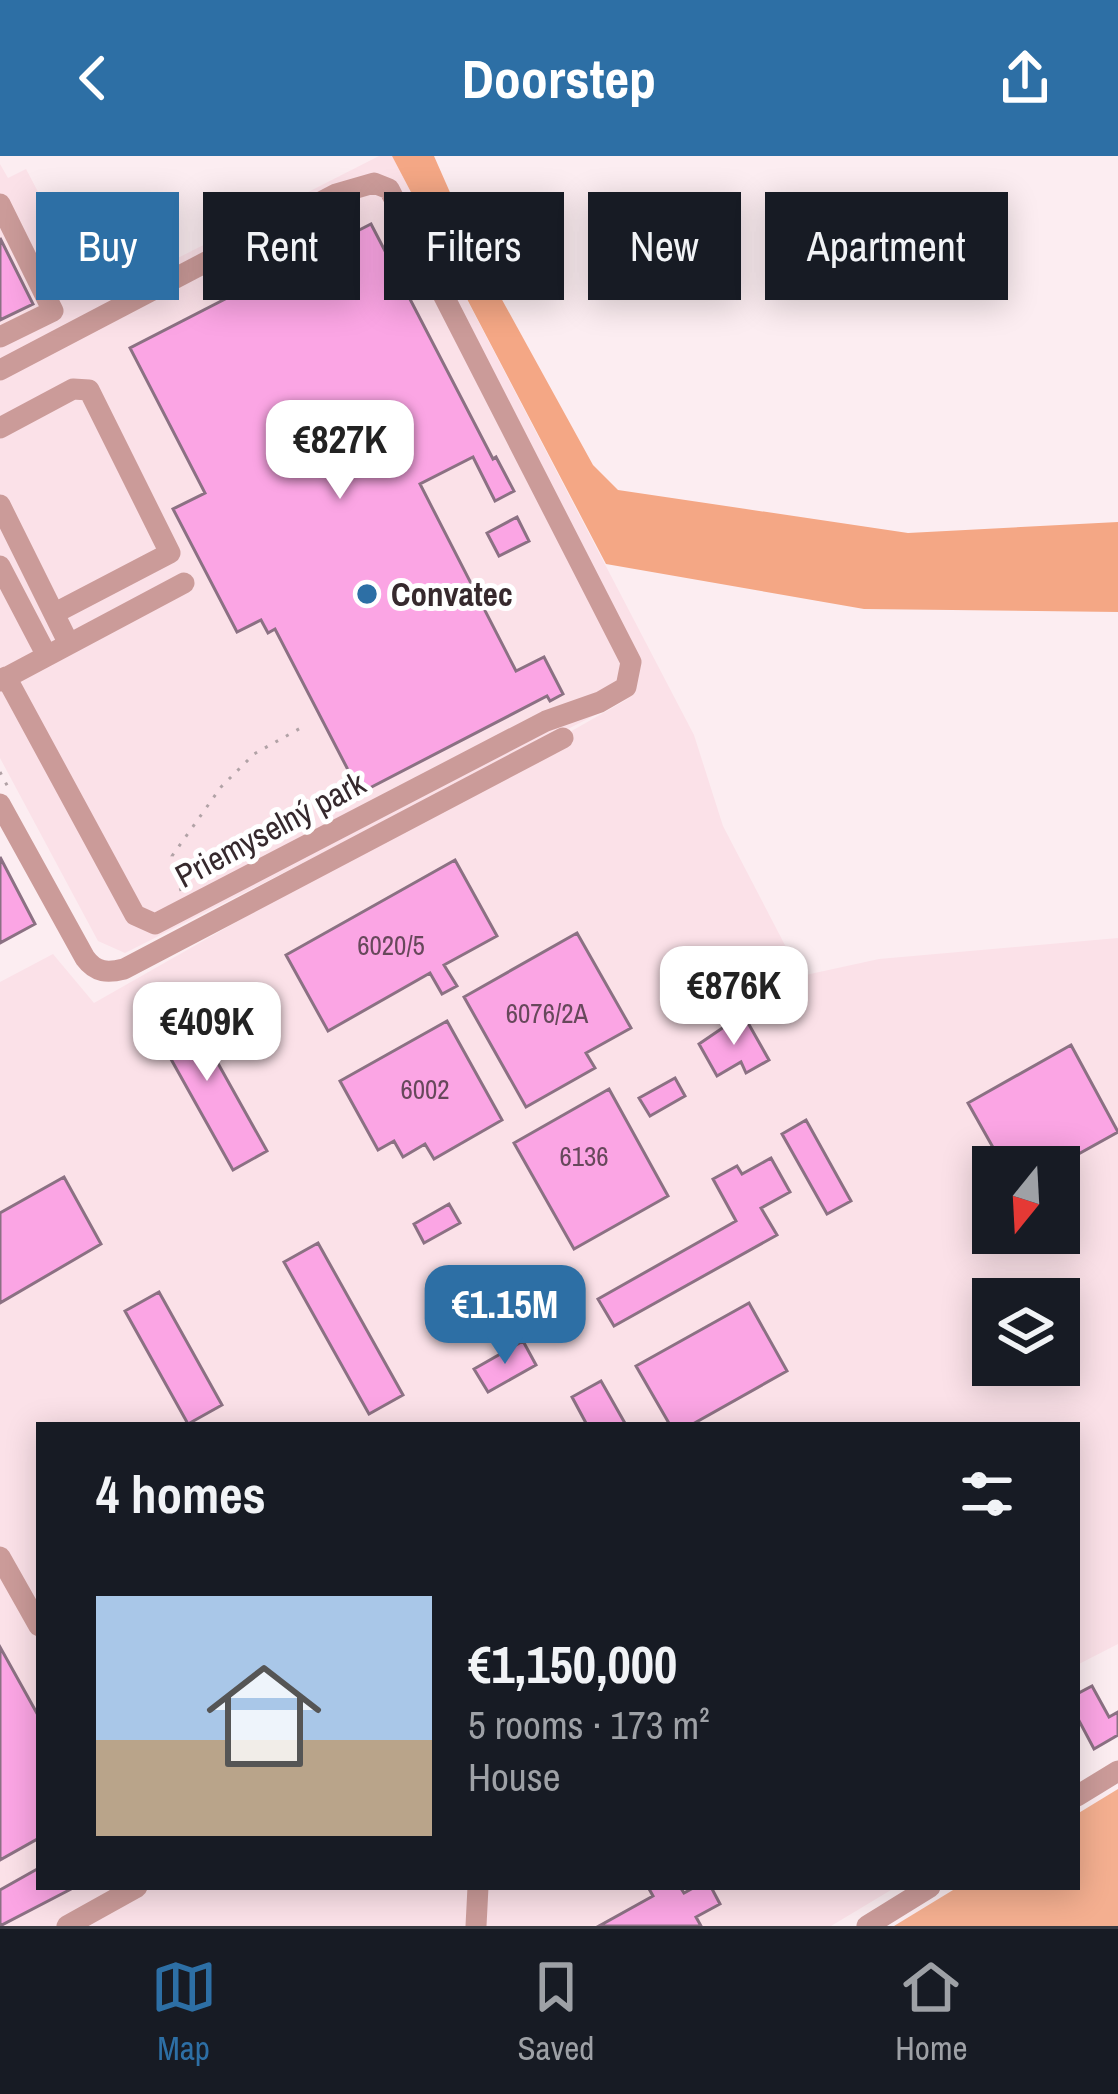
<!DOCTYPE html>
<html lang="en">
<head>
<meta charset="utf-8">
<style>
	:root { --surface:#171b24; --page:#242831; --text:#f1f3f6; --muted:#9ea1a6; --line:#363941; --accent:#2d6fa5 }
	body { margin:0; font-family:"Archivo Narrow",sans-serif; background:var(--page); color:var(--text); height:100vh; display:flex; flex-direction:column; font-size:45px; white-space:nowrap }
	* { box-sizing:border-box; margin:0 }
	p { font-size:39px; color:var(--muted) }
	.icon { flex:none; width:66px; height:66px; fill:none; stroke:currentColor; stroke-width:2; stroke-linecap:round; stroke-linejoin:round }
	.map { position:relative; flex:1; overflow:hidden }
	.panel { position:absolute; left:36px; top:1266px; width:1044px; height:468px; display:flex; flex-direction:column; background:var(--surface); border-radius:0px; box-shadow:0 6px 30px #0003 }
	.panel>* { flex:none }
	.guide { position:absolute; left:36px; top:36px; width:1047px; height:108px; display:flex; gap:24px }
	.needle { width:78px; rotate:198deg }
	.fabs { position:absolute; left:972px; top:990px; display:grid; gap:24px }
	.fabs a { display:grid; place-items:center; width:108px; height:108px; border-radius:0px; background:var(--surface); box-shadow:0 6px 30px #0003; font-size:60px }
	.price { position:absolute; translate:-50% -102px; padding:0 27px; border-radius:24px; background:#fff; color:#222; font-size:39px; line-height:78px; filter:drop-shadow(0 3px 6px #0008) }
	.price::after { content:''; position:absolute; left:50%; top:72px; width:36px; height:27px; margin-left:-18px; background:inherit; clip-path:polygon(0 0,100% 0,50% 100%) }
	.price.selected { background:var(--accent); color:#fff }
	ul { padding:0; list-style:none }
	li { display:flex; align-items:center; gap:36px; height:300px; padding:0 60px }
	li+li { border-top:3px solid var(--line) }
	li span { display:grid; place-items:center; flex:none; width:336px; height:240px; border-radius:0px; color:#555 }
	li>.icon { margin-inline-start:auto }
	span .icon { width:144px; height:144px; fill:#fffc; stroke-width:1 }
	li b { font-size:51px }
	h2 { display:flex; justify-content:space-between; align-items:center; height:144px; padding:0 60px; font-size:51px }
	.pill { padding:0 42px; border-radius:0px; background:var(--surface); box-shadow:0 6px 30px #0003; font-size:42px; line-height:108px }
	.pill.selected { background:var(--accent); color:#fff }
	header { display:flex; justify-content:space-between; align-items:center; height:156px; padding:0 60px; background:var(--accent); color:#fff; font-size:54px; font-weight:800 }
	.menu { display:flex; justify-content:space-around; align-items:center; height:168px; border-top:3px solid var(--line); background:var(--surface); font-size:33px; color:var(--muted) }
	.menu a { display:grid; justify-items:center; gap:6px }
	.menu .selected { color:var(--accent) }
	.map>svg:first-child { display:block }
	.built { fill:#fbe1e8; fill-rule:evenodd }
	.green { fill:#f4af90 }
	.forest { fill:#f4a785 }
	.building { fill:#fba5e4; stroke:#8b7183; stroke-width:3 }
	.lines { fill:none; stroke-linecap:round; stroke-linejoin:round }
	.path { stroke:#b1a2a6; stroke-width:3; stroke-dasharray:3 9; stroke-linecap:butt }
	.minor { stroke:#cb9b99; stroke-width:21 }
	.poi-dot { fill:#2d6fa5; stroke:#fff; stroke-width:4.5 }
	.labels { text-anchor:middle; dominant-baseline:central; stroke-width:10; stroke-linejoin:round; paint-order:stroke }
	.number-label { font-size:27px; fill:#67485b }
	.poi-label { font-size:33px; font-weight:bold; fill:#36292d; stroke:#fff; text-anchor:start }
	.street-label { font-size:33px; fill:#36292d; stroke:#fff }
</style>
</head>
<body>
<header><svg class="icon" aria-label="back" viewBox="0 0 24 24"><path d="M15 5l-7 7 7 7"/></svg>Doorstep<svg class="icon" aria-label="share" viewBox="0 0 24 24"><path d="M12 15V3M7 8l5-5 5 5M5 13v7h14v-7"/></svg></header>
<div class="map">
<svg width="1118" height="1770" viewBox="0 0 1118 1770">
	<rect width="100%" height="100%" fill="#fcedf1"/>
	<!-- built -->
	<path class="built" d="M379,0H392L694,579L723,670L801,820L879,803L1118,782V1488L1077,1509V1269H39V1731H896L831,1770H0V826L53,798L94,847L633,540L125,797L98,785L0,602V8L8,22L26,13L95,144ZM993,1011H1059V1077H993ZM993,1143H1059V1209H993Z"/>
	<!-- green -->
	<path class="green" d="M1118,1633V1770H894L958,1731H1077V1658Z"/>
	<!-- forest -->
	<path class="forest" d="M392,0H434L478,100L593,309L618,334L908,377L1118,366V456L864,453L606,408Z"/>
	<!-- building -->
	<path class="building" d="M371,68L493,303L496,301L514,335L495,345L473,301L420,328L516,515L544,501L563,538L550,545L547,540L360,637L275,473L268,477L261,464L237,476L173,353L205,337L130,192Z
		M0,82L33,148L0,164Z
		M517,361L529,385L499,400L487,377Z
		M0,701L35,768L0,787Z
		M455,704L497,780L444,809L457,830L442,838L430,817L328,875L286,799Z
		M577,777L631,872L586,897L595,912L526,951L464,841Z
		M182,843L267,995L233,1014L148,862Z
		M743,858L769,904L746,917L741,906L717,920L699,888Z
		M447,865L502,964L434,1003L425,988L403,1001L394,985L378,994L340,925Z
		M1071,889L1118,976L1055,1011H1004L968,947Z
		M675,922L685,940L650,960L639,942Z
		M609,933L668,1040L574,1093L514,987Z
		M806,964L851,1045L827,1058L782,978Z
		M771,1002L790,1036L761,1052L777,1079L614,1170L598,1143L736,1065L713,1023L737,1010L742,1018Z
		M64,1021L101,1088L0,1147V1057Z
		M449,1048L460,1067L424,1087L414,1068Z
		M318,1087L403,1239L369,1258L284,1106Z
		M159,1136L222,1249L188,1268L125,1155Z
		M488,1138L499,1161L459,1180L448,1158Z
		M749,1147L787,1215L691,1269H670L636,1210Z
		M523,1185L536,1209L488,1236L474,1213Z
		M601,1225L626,1269H587L572,1241Z
		M0,1491L39,1561V1682L0,1704Z
		M1092,1530L1109,1561L1118,1556V1579L1094,1593L1077,1561V1538Z
		M39,1712V1731H75L0,1770V1734Z
		M648,1731H680L684,1737L695,1731H711L720,1748L696,1761L701,1770H599L653,1740Z"/>
	<g class="lines">
		<!-- path -->
		<path class="path" d="M0,616L9,633
			M181,735L172,700L221,631L254,598L306,569"/>
		<!-- minor -->
		<path class="minor" d="M0,48L53,155L0,181
			M0,214L336,38L374,27L389,33L631,506L626,531L600,546L546,565L155,768L135,759L6,521
			M0,272L73,233L89,234L170,397L55,457
			M0,349L69,488
			M0,410L47,500
			M0,525L184,427
			M0,648L85,802C96,817 108,817 124,813L563,582
			M0,1401L39,1470
			M1077,1640L1118,1615
			M67,1770L137,1731
			M476,1770L478,1731
			M867,1770L930,1731"/>
	</g>
	<!-- markers -->
	<circle class="poi-dot" cx="367" cy="438" r="12"/>
	<g class="labels">
		<!-- number labels -->
		<g class="number-label">
			<text x="391" y="789">6020/5</text>
			<text x="547" y="857">6076/2A</text>
			<text x="425" y="933">6002</text>
			<text x="584" y="1000">6136</text>
		</g>
		<!-- poi labels -->
		<g class="poi-label">
			<text x="391" y="438">Convatec</text>
		</g>
		<!-- street labels -->
		<g class="street-label">
			<text transform="translate(270 673) rotate(-28)">Priemyselný park</text>
		</g>
	</g>
</svg>
<div class="fabs">
<a><svg class="needle" viewBox="-14 -14 28 28"><path d="M0-13l5 13h-10z" fill="#e53935"/><path d="M0 13l5-13h-10z" fill="#9ea1a6"/></svg></a>
<a><svg class="icon" aria-label="layers" viewBox="0 0 24 24"><path d="M12 4l9 5-9 5-9-5zM3 14l9 5 9-5"/></svg></a>
</div>
<b class="price" style="left:340px;top:346px">€827K</b>
<b class="price" style="left:734px;top:892px">€876K</b>
<b class="price" style="left:207px;top:928px">€409K</b>
<b class="price selected" style="left:505px;top:1211px">€1.15M</b>
<div class="guide">
<a class="pill selected">Buy</a>
<a class="pill">Rent</a>
<a class="pill">Filters</a>
<a class="pill">New</a>
<a class="pill">Apartment</a>
</div>
<section class="panel">
<h2>4 homes<svg class="icon" aria-label="filters" viewBox="0 0 24 24"><path d="M4 7h16M4 17h16"/><circle cx="9" cy="7" r="2"/><circle cx="15" cy="17" r="2"/></svg></h2>
<ul>
<li><span style="background:linear-gradient(#a9c7e8 60%,#b9a48a 0)"><svg class="icon" aria-label="home" viewBox="0 0 24 24"><path d="M3 11l9-7 9 7M6 9v11h12V9"/></svg></span><div><b>€1,150,000</b><p>5 rooms · 173 m²</p><p>House</p></div></li>
</ul>
</section>
</div>
<nav class="menu">
<a class="selected"><svg class="icon" aria-label="map" viewBox="0 0 24 24"><path d="M3 6l6-2 6 2 6-2v14l-6 2-6-2-6 2zM9 4v14M15 6v14"/></svg>Map</a>
<a><svg class="icon" aria-label="saved" viewBox="0 0 24 24"><path d="M7 4h10v16l-5-4-5 4z"/></svg>Saved</a>
<a><svg class="icon" aria-label="home" viewBox="0 0 24 24"><path d="M3 11l9-7 9 7M6 9v11h12V9"/></svg>Home</a>
</nav>
</body>
</html>
